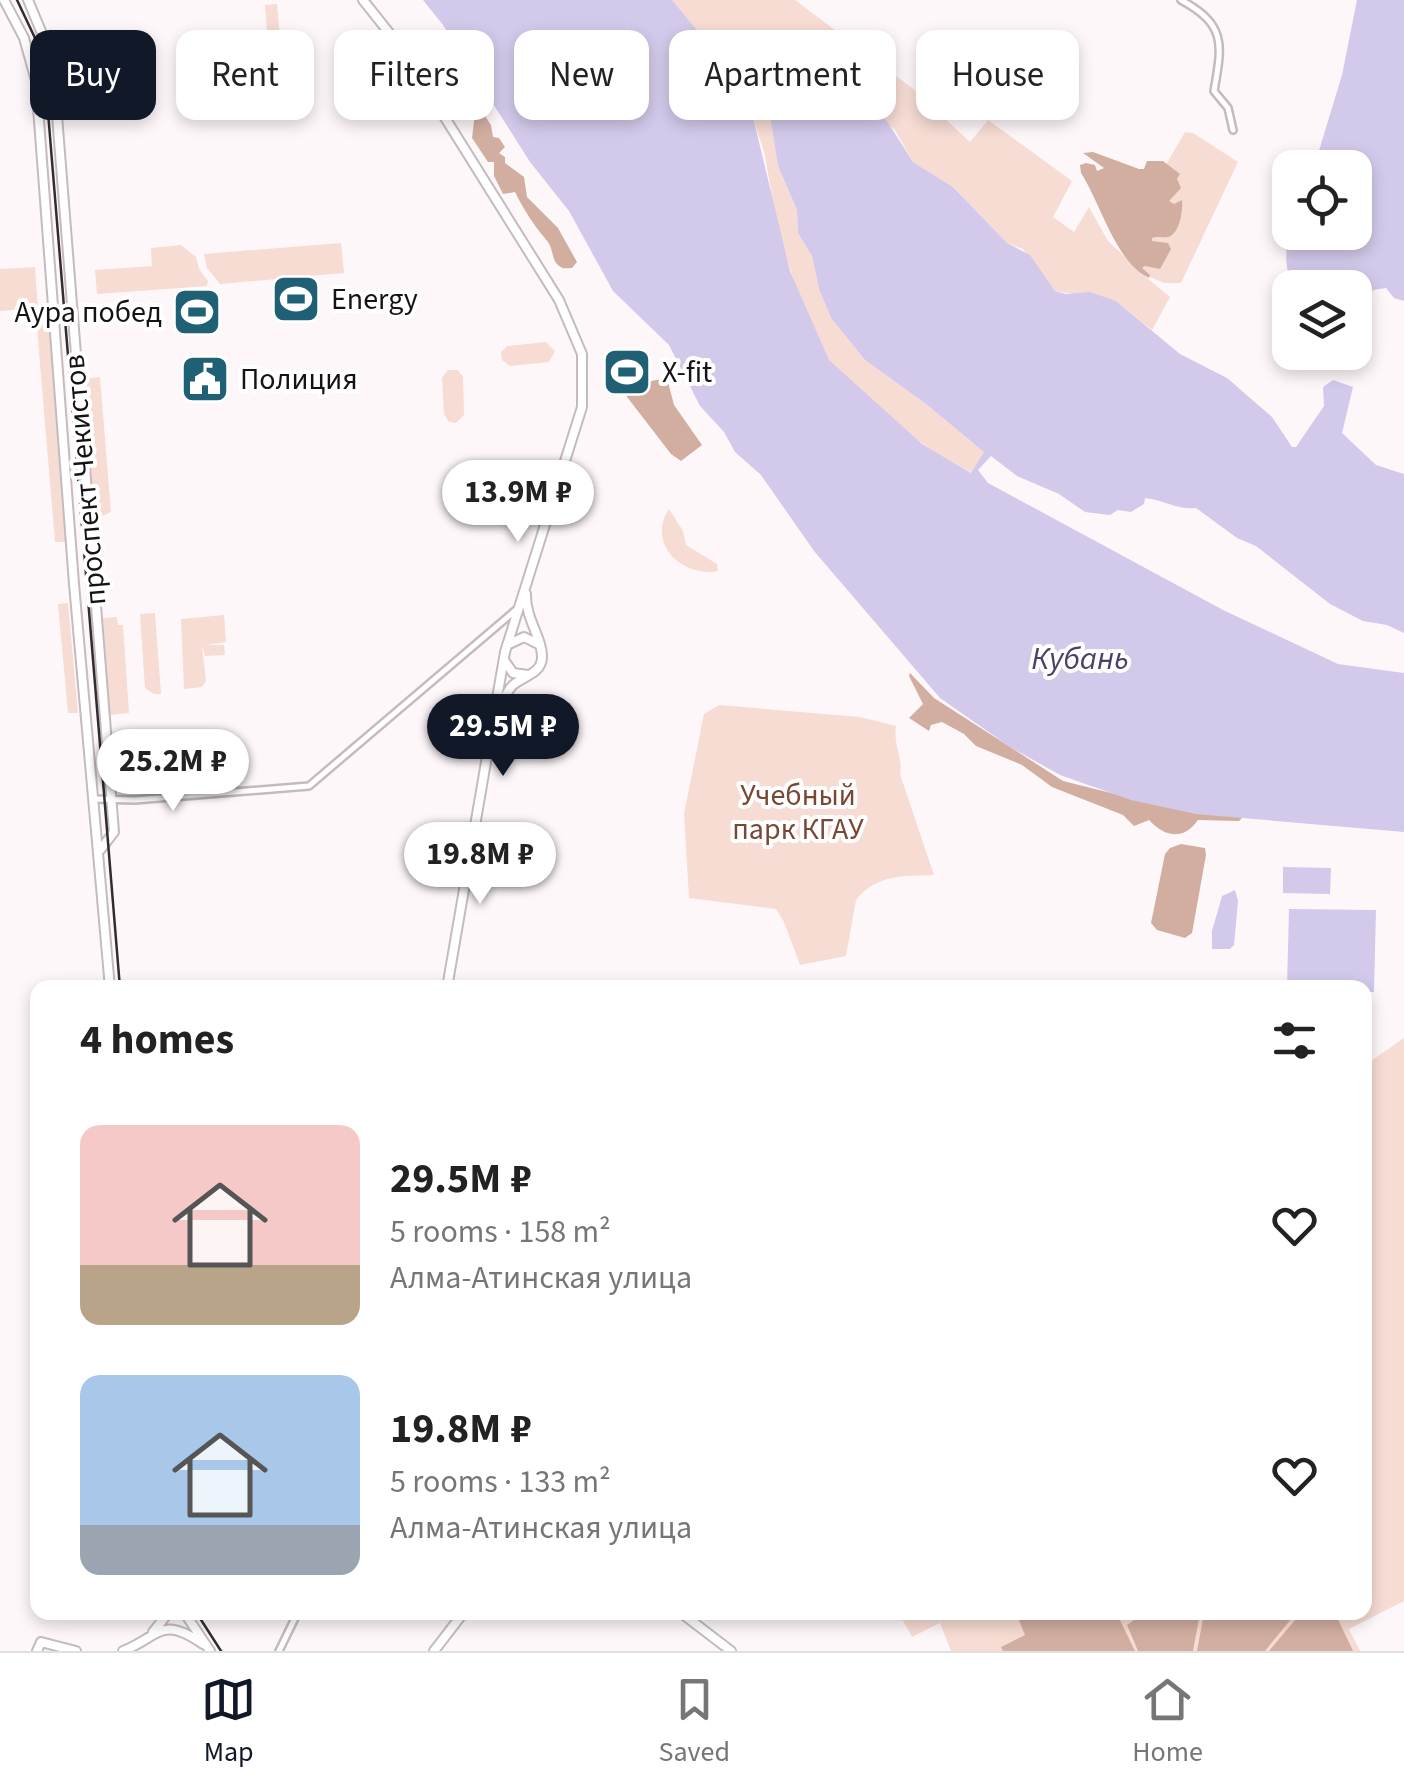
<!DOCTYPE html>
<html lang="en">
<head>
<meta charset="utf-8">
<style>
	:root { --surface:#fff; --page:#f2f2f2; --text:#222; --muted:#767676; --line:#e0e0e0; --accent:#111827 }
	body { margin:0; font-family:"Source Sans 3",sans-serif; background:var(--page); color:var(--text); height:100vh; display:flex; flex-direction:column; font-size:38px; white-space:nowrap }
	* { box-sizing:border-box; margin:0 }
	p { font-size:32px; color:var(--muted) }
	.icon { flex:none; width:55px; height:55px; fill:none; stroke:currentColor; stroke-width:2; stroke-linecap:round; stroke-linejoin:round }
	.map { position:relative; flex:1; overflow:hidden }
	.details { position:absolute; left:30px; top:980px; width:1342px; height:640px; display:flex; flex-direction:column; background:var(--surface); border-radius:20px; box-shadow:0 5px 15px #0003 }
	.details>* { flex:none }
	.top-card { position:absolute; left:30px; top:30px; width:1345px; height:90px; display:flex; gap:20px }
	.tools { position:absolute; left:1272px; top:150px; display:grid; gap:20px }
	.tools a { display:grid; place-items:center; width:100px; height:100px; border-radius:20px; background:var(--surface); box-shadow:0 5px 15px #0003; font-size:50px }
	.price { position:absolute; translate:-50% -85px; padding:0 22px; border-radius:35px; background:#fff; color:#222; font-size:32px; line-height:65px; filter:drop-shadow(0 2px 5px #0008) }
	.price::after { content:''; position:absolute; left:50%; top:60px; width:30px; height:22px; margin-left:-15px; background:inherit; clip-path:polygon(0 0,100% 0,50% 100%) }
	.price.selected { background:var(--accent); color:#fff }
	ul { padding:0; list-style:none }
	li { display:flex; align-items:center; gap:30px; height:250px; padding:0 50px }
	li span { display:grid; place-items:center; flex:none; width:280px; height:200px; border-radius:20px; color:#555 }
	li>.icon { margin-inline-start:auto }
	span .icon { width:120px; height:120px; fill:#fffc; stroke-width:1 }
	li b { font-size:42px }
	h2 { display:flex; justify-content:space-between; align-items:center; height:120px; padding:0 50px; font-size:42px }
	.chip { padding:0 35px; border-radius:20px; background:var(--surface); box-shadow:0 5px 15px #0003; font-size:35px; line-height:90px }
	.chip.selected { background:var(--accent); color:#fff }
	.tab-bar { display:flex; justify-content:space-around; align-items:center; height:140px; border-top:2px solid var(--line); background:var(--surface); font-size:28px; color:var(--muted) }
	.tab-bar a { display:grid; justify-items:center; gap:5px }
	.tab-bar .selected { color:var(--accent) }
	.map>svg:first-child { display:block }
	.green { fill:#f6dcd3 }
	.forest { fill:#d2aea1 }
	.water { fill:#d3c9ea }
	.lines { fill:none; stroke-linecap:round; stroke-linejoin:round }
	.minor-casing { stroke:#c5bbbf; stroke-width:10 }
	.major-casing { stroke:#c5bbbf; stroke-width:12 }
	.minor { stroke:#fff; stroke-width:5 }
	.major { stroke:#fff; stroke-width:8 }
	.tram { stroke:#302d2e; stroke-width:2.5 }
	.labels { text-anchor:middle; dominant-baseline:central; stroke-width:8; stroke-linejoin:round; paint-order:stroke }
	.poi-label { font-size:30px; fill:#161314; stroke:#fff; text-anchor:start }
	.street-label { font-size:30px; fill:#161314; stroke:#fff }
	.park-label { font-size:30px; fill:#7a4735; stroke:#fff }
	.water-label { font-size:32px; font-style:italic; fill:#4e3e6b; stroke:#fff }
</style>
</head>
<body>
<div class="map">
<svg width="1404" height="1651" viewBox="0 0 1404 1651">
	<rect width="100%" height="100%" fill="#fef7fa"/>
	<!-- green -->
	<path class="green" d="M669,0H795L912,88L970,142L988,120L1072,181L1053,217L1074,232L1089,207L1108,241L1136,267L1167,163L1185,132L1193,133L1238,162L1181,283H1164L1141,273L1170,297L1152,330L1116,301L1055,291L1023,249L1007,243L953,187L913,162L895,130L863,103L835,97L806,85L771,123L778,166L797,210L798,233L812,256L819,289L831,318L865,360L926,404L984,452L972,473L933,451L897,426L834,372L794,281L779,234L764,151L752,116L737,86Z
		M277,4L284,83L301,82L303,97L287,98L270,70L265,5Z
		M341,243L344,273L220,284L207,268L204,254Z
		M181,245L196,257L199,269L208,281L207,286L97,294L95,270L152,266L151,248Z
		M35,267L38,308L0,311V269Z
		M50,315L66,542H55L36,316Z
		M546,342L555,351L549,362L510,366L502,360L501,352L507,346Z
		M448,370H458L463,377L464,415L456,423L449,422L444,414L442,378Z
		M100,377L111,512L100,517L103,561H97L82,379Z
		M669,509L683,531L686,545L717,564L718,571C682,578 646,543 669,509Z
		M68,603L78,713H68L58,604Z
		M155,613L161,694H154L145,688L140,614Z
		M224,615L226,642L207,645H224L225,655L205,656L202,645L206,681L202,687L184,689L181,619Z
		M117,617L118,625H123L129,713L110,715L103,618Z
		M719,705L860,717L896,726C893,744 903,757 900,774L934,875C905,876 876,874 856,900L846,956L800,965L784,922L776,909L689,898L684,814L704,714Z
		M1404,1038V1601L1349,1629L1360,1651H951L940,1623L912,1637L899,1613L1365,1612V1065Z"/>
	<!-- forest -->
	<path class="forest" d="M436,45L449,57L460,78L491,125L493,137L499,138L505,147L499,153L505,157V163L524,177L527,197L558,228L577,262L572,268C566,268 563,270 557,264C552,259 553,249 548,242C533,224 525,212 515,192L503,194L494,176V162H488L472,138L475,113L468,110V100H463L458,85L442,83L439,72L426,66V50Z
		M1093,152L1139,169H1144L1147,161H1163L1180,174L1177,179L1181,188L1169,201L1174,204L1182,200C1183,210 1180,234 1168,237C1163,238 1157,236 1152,238V241L1168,243L1171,249L1160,269L1145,266L1142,268L1150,275L1149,278C1116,263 1100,202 1081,173L1080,165L1086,163L1095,165L1097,171L1104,168L1083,153Z
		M667,378L674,405L702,445L681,461L671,454L624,393C637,385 652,380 667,378Z
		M910,673L934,698L1063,781L1151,803L1243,817L1239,821L1198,820C1183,841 1165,837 1149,820L1134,826L1123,815L1052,787L1022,765L976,746L964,734L942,722L931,725L929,731L909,718L923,704L909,676Z
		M1181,844L1205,848L1206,855L1192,933L1185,938L1157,930L1151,923L1165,854L1170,848Z
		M1116,1612L1135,1651H1003L1001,1647L1025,1635L1016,1613Z
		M1144,1613H1200L1193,1651H1138L1127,1625Z
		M1204,1613V1612L1296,1613L1265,1651H1197Z
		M1301,1613H1335L1353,1651H1269Z"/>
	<!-- water -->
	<path class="water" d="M423,0H672L719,57L752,113L790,271L829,360L922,444L971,473L984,452L926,404L865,360L831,318L819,289L812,256L798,233L797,210L778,166L771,123V115L783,95L797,85L863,103L887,121L913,162L953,187L1007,243L1030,255L1055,291L1066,294L1090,292L1116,301L1180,354L1227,378L1272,417L1292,447H1296L1324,406L1323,387L1333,380L1353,387L1342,433L1376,465L1404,474V633L1387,625L1363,621L1330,604L1256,546L1237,538L1196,508C1178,510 1163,500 1145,498L1144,504L1131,512L1118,510L1110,515L1085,512L1059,494L1017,476L991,456L978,470L988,483L1223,610L1338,664L1404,673V832L1196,814L1131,800L1060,775L1010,747L940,698L814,551L761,475L735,452L724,432L700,406L669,345L613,291L569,211L530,162L443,25Z
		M1357,0H1404V301L1394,298L1386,288L1373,290L1357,332L1356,361H1334L1333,353L1355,352V288L1296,287C1282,272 1286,245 1290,225V232H1355V168L1314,167L1342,75Z
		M1283,867L1331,868L1330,894L1283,893Z
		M1235,890L1238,901L1234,945L1230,949H1212V931L1222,896Z
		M1289,909L1376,910L1374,992H1365V988L1287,987Z"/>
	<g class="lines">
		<!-- minor casing -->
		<g class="minor-casing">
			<path id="minor" d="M1181,0C1227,25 1222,45 1214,91L1228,108L1233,130
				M93,799L135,800L309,786L517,609
				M279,1651L298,1612"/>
		</g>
		<!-- major casing -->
		<g class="major-casing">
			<path id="major" d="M4,0L24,38L36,81L74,584L110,988
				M28,0L43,36L56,103L114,832L100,850
				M363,0L402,49L559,300L582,354V407L505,652L447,988
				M507,645L524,637L538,644
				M504,660L513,673L528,675
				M498,714C502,704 505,693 513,685C523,676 541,674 542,658C543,639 525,618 526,594
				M184,1612L210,1651
				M680,1612L731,1651
				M153,1632L169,1612
				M37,1651L41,1642L76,1651
				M123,1651C160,1636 161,1615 203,1644
				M434,1651L464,1612"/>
		</g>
		<!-- minor -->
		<use href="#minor" class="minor"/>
		<!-- major -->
		<use href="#major" class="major"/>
		<!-- tram -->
		<path class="tram" d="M17,0L35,38L46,88L120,988
			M196,1612L221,1651"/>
	</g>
	<!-- icons -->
	<defs>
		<g id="stadium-square" transform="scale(2.5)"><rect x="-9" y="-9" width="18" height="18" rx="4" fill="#1f6074" stroke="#fff"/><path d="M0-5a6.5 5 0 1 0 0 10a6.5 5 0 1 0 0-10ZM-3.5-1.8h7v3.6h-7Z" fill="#fff"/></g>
		<g id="civic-square" transform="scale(2.5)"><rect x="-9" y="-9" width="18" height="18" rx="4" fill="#1f6074" stroke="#fff"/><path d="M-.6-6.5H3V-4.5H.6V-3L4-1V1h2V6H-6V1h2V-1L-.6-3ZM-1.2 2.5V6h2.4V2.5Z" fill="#fff"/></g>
	</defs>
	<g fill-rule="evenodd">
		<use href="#stadium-square" x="296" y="299"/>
		<use href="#stadium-square" x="197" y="312"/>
		<use href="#stadium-square" x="627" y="372"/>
		<use href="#civic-square" x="205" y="379"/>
	</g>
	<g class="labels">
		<!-- poi labels -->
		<g class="poi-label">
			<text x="331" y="299">Energy</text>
			<text x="162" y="312" text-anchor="end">Аура побед</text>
			<text x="662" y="372">X-fit</text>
			<text x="240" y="379">Полиция</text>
		</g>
		<!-- street labels -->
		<g class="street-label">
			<text transform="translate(85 480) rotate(-95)">проспект Чекистов</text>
		</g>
		<!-- park labels -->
		<g class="park-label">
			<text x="798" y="795">Учебный<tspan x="798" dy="34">парк КГАУ</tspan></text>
		</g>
		<!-- water labels -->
		<g class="water-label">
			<text x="1080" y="659">Кубань</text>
		</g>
	</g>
</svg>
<div class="tools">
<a><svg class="icon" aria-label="locate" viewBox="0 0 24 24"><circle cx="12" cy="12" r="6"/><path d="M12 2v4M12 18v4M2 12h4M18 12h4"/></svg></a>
<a><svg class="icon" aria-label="layers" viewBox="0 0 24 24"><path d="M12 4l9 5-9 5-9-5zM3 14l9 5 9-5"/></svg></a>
</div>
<b class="price" style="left:518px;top:545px">13.9M ₽</b>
<b class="price selected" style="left:503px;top:779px">29.5M ₽</b>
<b class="price" style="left:173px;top:814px">25.2M ₽</b>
<b class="price" style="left:480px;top:907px">19.8M ₽</b>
<div class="top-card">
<a class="chip selected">Buy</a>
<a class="chip">Rent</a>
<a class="chip">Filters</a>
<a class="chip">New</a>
<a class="chip">Apartment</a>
<a class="chip">House</a>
</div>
<section class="details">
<h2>4 homes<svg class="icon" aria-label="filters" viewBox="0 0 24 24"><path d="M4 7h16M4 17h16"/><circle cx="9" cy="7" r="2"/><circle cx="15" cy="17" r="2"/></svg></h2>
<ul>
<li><span style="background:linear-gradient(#f6c9c9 70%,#b9a48a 0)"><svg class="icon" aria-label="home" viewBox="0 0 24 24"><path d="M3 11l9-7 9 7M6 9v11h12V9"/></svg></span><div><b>29.5M ₽</b><p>5 rooms · 158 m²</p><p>Алма-Атинская улица</p></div><svg class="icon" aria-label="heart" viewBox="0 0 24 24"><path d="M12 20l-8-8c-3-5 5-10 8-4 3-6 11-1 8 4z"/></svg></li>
<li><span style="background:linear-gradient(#a9c7e8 75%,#9aa5b1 0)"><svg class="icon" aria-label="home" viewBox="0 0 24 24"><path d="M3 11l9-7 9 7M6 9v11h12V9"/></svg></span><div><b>19.8M ₽</b><p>5 rooms · 133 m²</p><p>Алма-Атинская улица</p></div><svg class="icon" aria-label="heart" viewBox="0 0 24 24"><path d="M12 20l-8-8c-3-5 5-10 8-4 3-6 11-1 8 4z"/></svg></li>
</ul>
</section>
</div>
<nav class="tab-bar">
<a class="selected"><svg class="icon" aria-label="map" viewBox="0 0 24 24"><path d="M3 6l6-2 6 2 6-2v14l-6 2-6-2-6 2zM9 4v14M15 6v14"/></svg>Map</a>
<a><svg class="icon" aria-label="saved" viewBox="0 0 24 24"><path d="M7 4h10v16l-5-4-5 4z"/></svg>Saved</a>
<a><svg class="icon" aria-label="home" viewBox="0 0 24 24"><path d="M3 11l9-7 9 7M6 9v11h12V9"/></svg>Home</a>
</nav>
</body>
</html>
